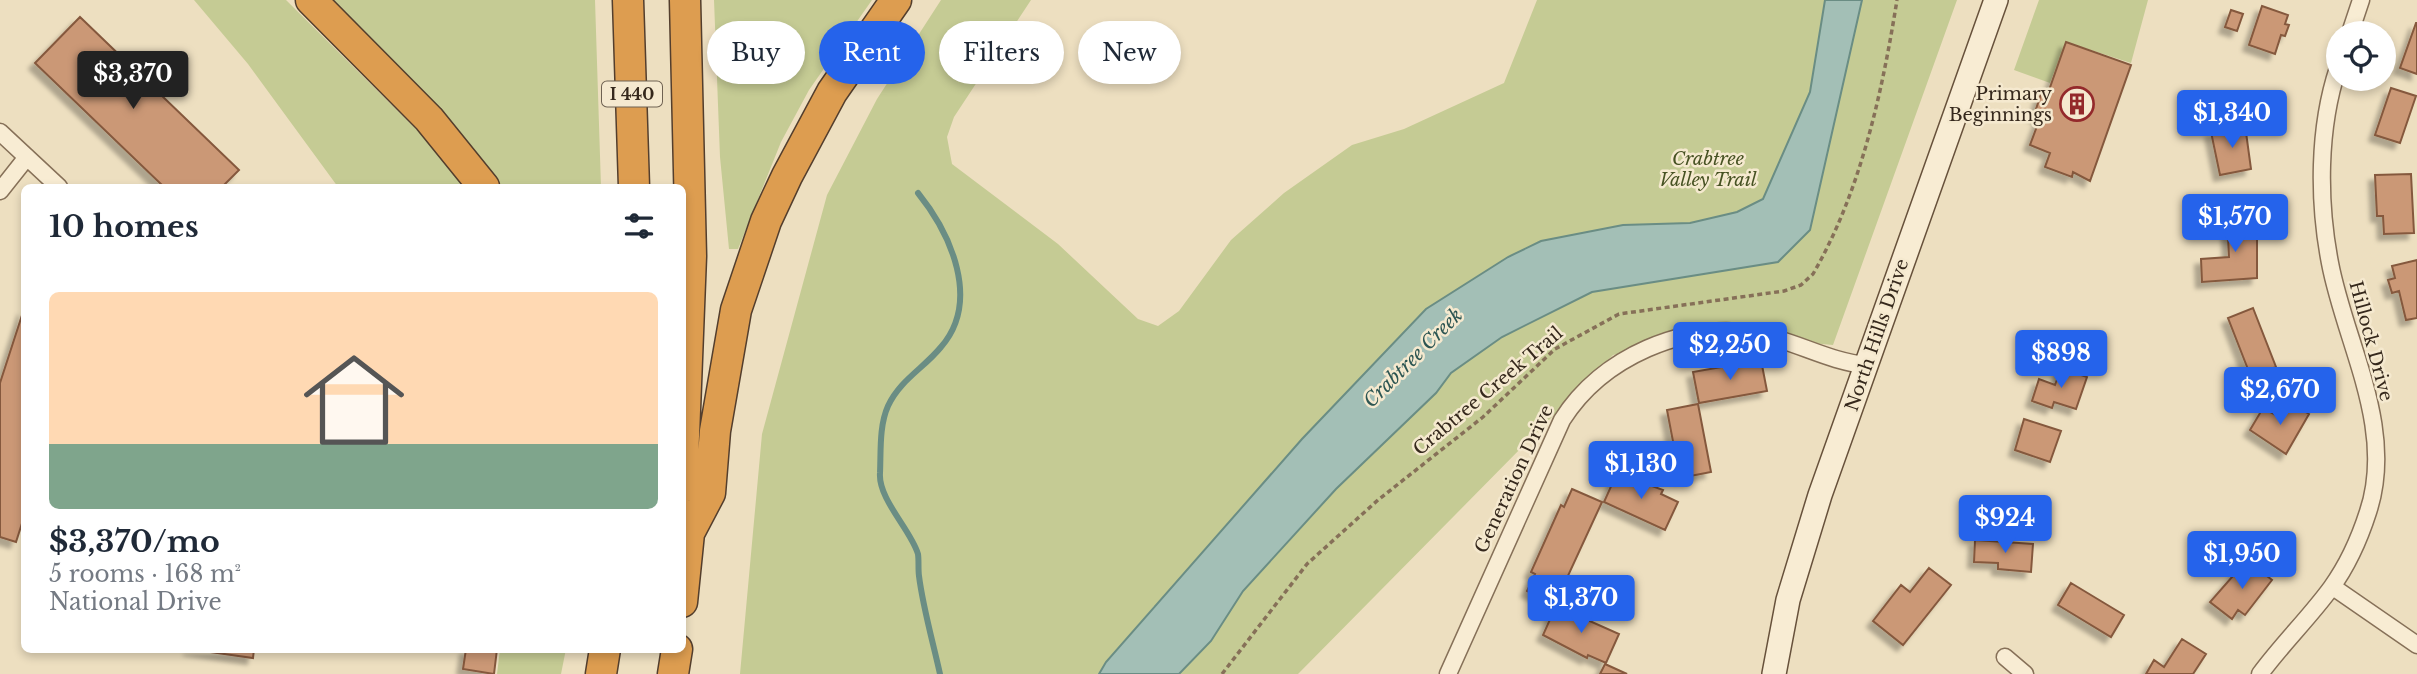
<!DOCTYPE html>
<html lang="en">
<head>
<meta charset="utf-8">
<style>
	:root { --surface:#fff; --page:#f6f6f7; --text:#1f2937; --muted:#747a83; --line:#e0e1e3; --accent:#2563eb }
	body { margin:0; font-family:"Libre Baskerville",serif; background:var(--page); color:var(--text); height:100vh; display:flex; flex-direction:column; font-size:26px; white-space:nowrap }
	* { box-sizing:border-box; margin:0 }
	p { font-size:23px; color:var(--muted) }
	.icon { flex:none; width:38px; height:38px; fill:none; stroke:currentColor; stroke-width:2; stroke-linecap:round; stroke-linejoin:round }
	.map { position:relative; flex:1; overflow:hidden }
	.sheet { position:absolute; left:21px; top:184px; width:665px; height:469px; display:flex; flex-direction:column; background:var(--surface); border-radius:10px; box-shadow:0 4px 10px #0003 }
	.sheet>* { flex:none }
	.hud { position:absolute; left:707px; top:21px; width:665px; height:63px; display:flex; gap:14px }
	.tools { position:absolute; left:2326px; top:21px; display:grid; gap:14px }
	.tools a { display:grid; place-items:center; width:70px; height:70px; border-radius:50%; background:var(--surface); box-shadow:0 4px 10px #0003; font-size:35px }
	.price { position:absolute; translate:-50% -60px; padding:0 16px; border-radius:7px; background:var(--accent); color:#fff; font-size:23px; line-height:46px; filter:drop-shadow(0 2px 4px #0008) }
	.price::after { content:''; position:absolute; left:50%; top:42px; width:21px; height:16px; margin-left:-10px; background:inherit; clip-path:polygon(0 0,100% 0,50% 100%) }
	.price.selected { background:#222; color:#fff }
	ul { padding:0; list-style:none }
	li { display:grid; align-content:center; gap:14px; height:371px; padding:0 28px }
	li+li { border-top:2px solid var(--line) }
	li span { display:grid; place-items:center; height:217px; border-radius:10px; color:#555 }
	li>.icon { margin-inline-start:auto }
	span .icon { width:126px; height:126px; fill:#fffc; stroke-width:1 }
	li b { font-size:30px }
	h2 { display:flex; justify-content:space-between; align-items:center; height:84px; padding:0 28px; font-size:30px }
	.chip { padding:0 24px; border-radius:32px; background:var(--surface); box-shadow:0 4px 10px #0003; font-size:24px; line-height:63px }
	.chip.selected { background:var(--accent); color:#fff }
	.map>svg:first-child { display:block }
	.green { fill:#c5cb94 }
	.water { fill:#a3bfb6; stroke:#6a8d84; stroke-width:2 }
	.lines { fill:none; stroke-linecap:round; stroke-linejoin:round }
	.stream { stroke:#6a8d84; stroke-width:6 }
	.building { fill:#cb9876; stroke:#85593e; stroke-width:2; filter:url(#shadow) }
	.street-casing { stroke:#867058; stroke-width:19 }
	.secondary-casing { stroke:#67513b; stroke-width:26 }
	.highway-casing { stroke:#533e2d; stroke-width:33 }
	.path { stroke:#867058; stroke-width:3.5; stroke-dasharray:5 3.5; stroke-linecap:butt }
	.street { stroke:#f8ecd3; stroke-width:16 }
	.secondary { stroke:#f8ecd3; stroke-width:23 }
	.highway { stroke:#dd9d50; stroke-width:30 }
	.labels { text-anchor:middle; dominant-baseline:central; stroke-width:5; stroke-linejoin:round; paint-order:stroke }
	.shield { fill:#f5e9cf; stroke:#6f6252; stroke-width:2 }
	.shield-label { font-size:16px; font-weight:bold; fill:#35281c }
	.poi-label { font-size:18px; fill:#35281c; stroke:#f5e9cf; text-anchor:end }
	.park-label { font-size:18px; font-style:italic; fill:#475223; stroke:#f5e9cf }
	.street-label { font-size:18px; fill:#35281c; stroke:#f5e9cf }
	.water-label { font-size:19px; font-style:italic; fill:#2c5552; stroke:#f5e9cf }
</style>
</head>
<body>
<div class="map">
<svg width="2417" height="674" viewBox="0 0 2417 674">
	<defs>
		<filter id="shadow"><feDropShadow dx="-6" dy="6" stdDeviation="2" flood-color="#0004"/></filter>
	</defs>
	<rect width="100%" height="100%" fill="#eddfc0"/>
	<!-- green -->
	<path class="green" d="M194,0H286L431,144L464,187H338L248,64Z
		M325,0H595L601,187H497Z
		M714,0H872L809,90L781,142L738,249H729L720,157Z
		M941,0H1031L954,117L947,137L952,164L1058,244L1138,319L1158,326L1179,311L1231,240L1284,193L1352,145L1404,129L1504,83L1537,0H1957L1833,345L1747,337H1689L1613,355L1298,674H1138L1171,633L1154,606L1099,674H740L762,434L827,195L877,99Z
		M2039,0H2148L2131,63L2066,42L2050,83L2014,70Z
		M500,649H566L561,674H497Z"/>
	<!-- water -->
	<path class="water" d="M1825,0H1862L1810,230L1778,262L1592,292L1502,337L1451,373L1436,393L1336,489L1243,591L1211,641L1179,674H1099L1106,662L1302,439L1426,309L1508,257L1541,241L1623,225L1690,223L1737,212L1763,199L1810,92Z"/>
	<g class="lines">
		<!-- stream -->
		<path class="stream" d="M918,193C951,234 981,301 941,347C924,368 900,380 888,406C879,426 881,452 880,473C878,499 911,530 918,554C919,561 918,569 919,576C923,608 933,642 940,674"/>
	</g>
	<!-- building -->
	<path class="building" d="M2262,6L2288,15L2285,24L2289,25L2285,36L2281,35L2275,54L2249,45Z
		M2231,10L2243,14L2237,31L2225,27Z
		M80,17L239,170L222,187H164L35,63Z
		M2416,23H2417V74L2400,68Z
		M2066,42L2131,65L2090,181L2073,172L2072,177L2045,167L2050,153L2030,145L2040,118L2034,115L2042,91L2048,93Z
		M2391,88L2416,96L2400,143L2375,135Z
		M2245,125L2251,169L2220,175L2211,132Z
		M2411,174L2414,233L2384,234L2383,216H2377L2375,175Z
		M2257,218V278L2202,282L2201,259L2229,257L2227,220Z
		M2417,260V318L2406,320L2399,291L2392,293L2388,280L2395,278L2392,266Z
		M2253,308L2276,367L2251,377L2228,318Z
		M24,309V517L16,542L0,537V383Z
		M1761,360L1767,391L1699,403L1693,372Z
		M2061,368L2087,377L2076,409L2054,402L2052,408L2032,401L2039,379L2055,385Z
		M2288,402L2309,414L2286,454L2250,430L2263,408L2279,417Z
		M1698,404L1711,472L1680,478L1667,410Z
		M2024,419L2061,431L2050,462L2015,450Z
		M1617,473L1663,490L1661,494L1678,502L1665,530L1604,502Z
		M1572,489L1602,502L1555,604L1527,591L1535,574L1531,572L1561,505L1564,507Z
		M1975,540L2033,544L2031,572L1998,569V563L1974,562Z
		M2247,560L2272,580L2245,615L2238,610L2232,619L2210,602Z
		M1929,568L1951,585L1903,645L1873,621L1901,585L1910,592Z
		M2071,583L2124,615L2111,637L2058,605Z
		M1556,606L1619,634L1606,663L1588,655L1587,658L1543,635Z
		M2182,639L2206,654L2193,674H2146L2154,660L2164,667Z
		M189,649H254L253,658Z
		M466,649H497L494,674L463,669Z
		M1605,664L1627,674H1600Z"/>
	<g class="lines">
		<!-- street casing -->
		<g class="street-casing">
			<path id="street" d="M2350,33L2361,0
				M0,132L59,187
				M0,191L27,157
				M2333,587L2417,645
				M2005,657L2025,674
				M1448,674L1562,420C1602,357 1684,321 1758,334C1796,341 1829,362 1867,365
				M2260,674C2282,644 2309,618 2331,588C2347,566 2360,537 2368,512C2396,428 2345,343 2330,263C2318,201 2318,128 2338,68"/>
		</g>
		<!-- secondary casing -->
		<g class="secondary-casing">
			<path id="secondary" d="M1774,674L1788,600L1820,495L1996,0"/>
		</g>
		<!-- highway casing -->
		<g class="highway-casing">
			<path id="highway" d="M311,0L429,119L484,187
				M628,0L634,187
				M682,487L691,256L685,0
				M689,533L710,493L715,431L736,310L766,221L787,176L832,92L896,0
				M682,602L689,533L686,515
				M601,674L605,649
				M673,674L677,649"/>
		</g>
		<!-- path -->
		<path class="path" d="M1222,674L1307,564L1378,500L1483,417L1555,349L1619,314L1784,291L1801,285L1813,274C1861,191 1882,93 1897,0"/>
		<!-- street -->
		<use href="#street" class="street"/>
		<!-- secondary -->
		<use href="#secondary" class="secondary"/>
		<!-- highway -->
		<use href="#highway" class="highway"/>
	</g>
	<!-- icons -->
	<defs>
		<g id="building-ring" transform="scale(1.75)"><circle r="9.5" fill="#f5e9cf" stroke="#94292b" stroke-width="1.5"/><path d="M-4-6H4V6H1V3H-1V6H-4ZM-2.5-4.3h1.7v1.8h-1.7ZM.8-4.3h1.7v1.8H.8ZM-2.5-1h1.7V.8h-1.7ZM.8-1h1.7V.8H.8Z" fill="#94292b"/></g>
	</defs>
	<g fill-rule="evenodd">
		<use href="#building-ring" x="2077" y="104"/>
	</g>
	<g class="labels">
		<!-- shield labels -->
		<rect class="shield" x="602" y="81.5" width="60" height="25" rx="5"/>
		<g class="shield-label">
			<text x="632" y="94">I 440</text>
		</g>
		<!-- poi labels -->
		<g class="poi-label">
			<text x="2052" y="94">Primary<tspan x="2052" dy="21">Beginnings</tspan></text>
		</g>
		<!-- park labels -->
		<g class="park-label">
			<text x="1708" y="159">Crabtree<tspan x="1708" dy="21">Valley Trail</tspan></text>
		</g>
		<!-- street labels -->
		<g class="street-label">
			<text transform="translate(1877 335) rotate(-71)">North Hills Drive</text>
			<text transform="translate(2371 341) rotate(75)">Hillock Drive</text>
			<text transform="translate(1488 391) rotate(-40)">Crabtree Creek Trail</text>
			<text transform="translate(1514 479) rotate(-65)">Generation Drive</text>
		</g>
		<!-- water labels -->
		<g class="water-label">
			<text transform="translate(1413 358) rotate(-45)">Crabtree Creek</text>
		</g>
	</g>
</svg>
<div class="tools">
<a><svg class="icon" aria-label="locate" viewBox="0 0 24 24"><circle cx="12" cy="12" r="6"/><path d="M12 2v4M12 18v4M2 12h4M18 12h4"/></svg></a>
</div>
<b class="price selected" style="left:133px;top:111px">$3,370</b>
<b class="price" style="left:2232px;top:150px">$1,340</b>
<b class="price" style="left:2235px;top:254px">$1,570</b>
<b class="price" style="left:1730px;top:382px">$2,250</b>
<b class="price" style="left:2061px;top:390px">$898</b>
<b class="price" style="left:2280px;top:427px">$2,670</b>
<b class="price" style="left:1641px;top:501px">$1,130</b>
<b class="price" style="left:2005px;top:555px">$924</b>
<b class="price" style="left:2242px;top:591px">$1,950</b>
<b class="price" style="left:1581px;top:635px">$1,370</b>
<div class="hud">
<a class="chip">Buy</a>
<a class="chip selected">Rent</a>
<a class="chip">Filters</a>
<a class="chip">New</a>
</div>
<section class="sheet">
<h2>10 homes<svg class="icon" aria-label="filters" viewBox="0 0 24 24"><path d="M4 7h16M4 17h16"/><circle cx="9" cy="7" r="2"/><circle cx="15" cy="17" r="2"/></svg></h2>
<ul>
<li><span style="background:linear-gradient(#ffd9b3 70%,#7fa58c 0)"><svg class="icon" aria-label="home" viewBox="0 0 24 24"><path d="M3 11l9-7 9 7M6 9v11h12V9"/></svg></span><div><b>$3,370/mo</b><p>5 rooms · 168 m²</p><p>National Drive</p></div></li>
</ul>
</section>
</div>
</body>
</html>
